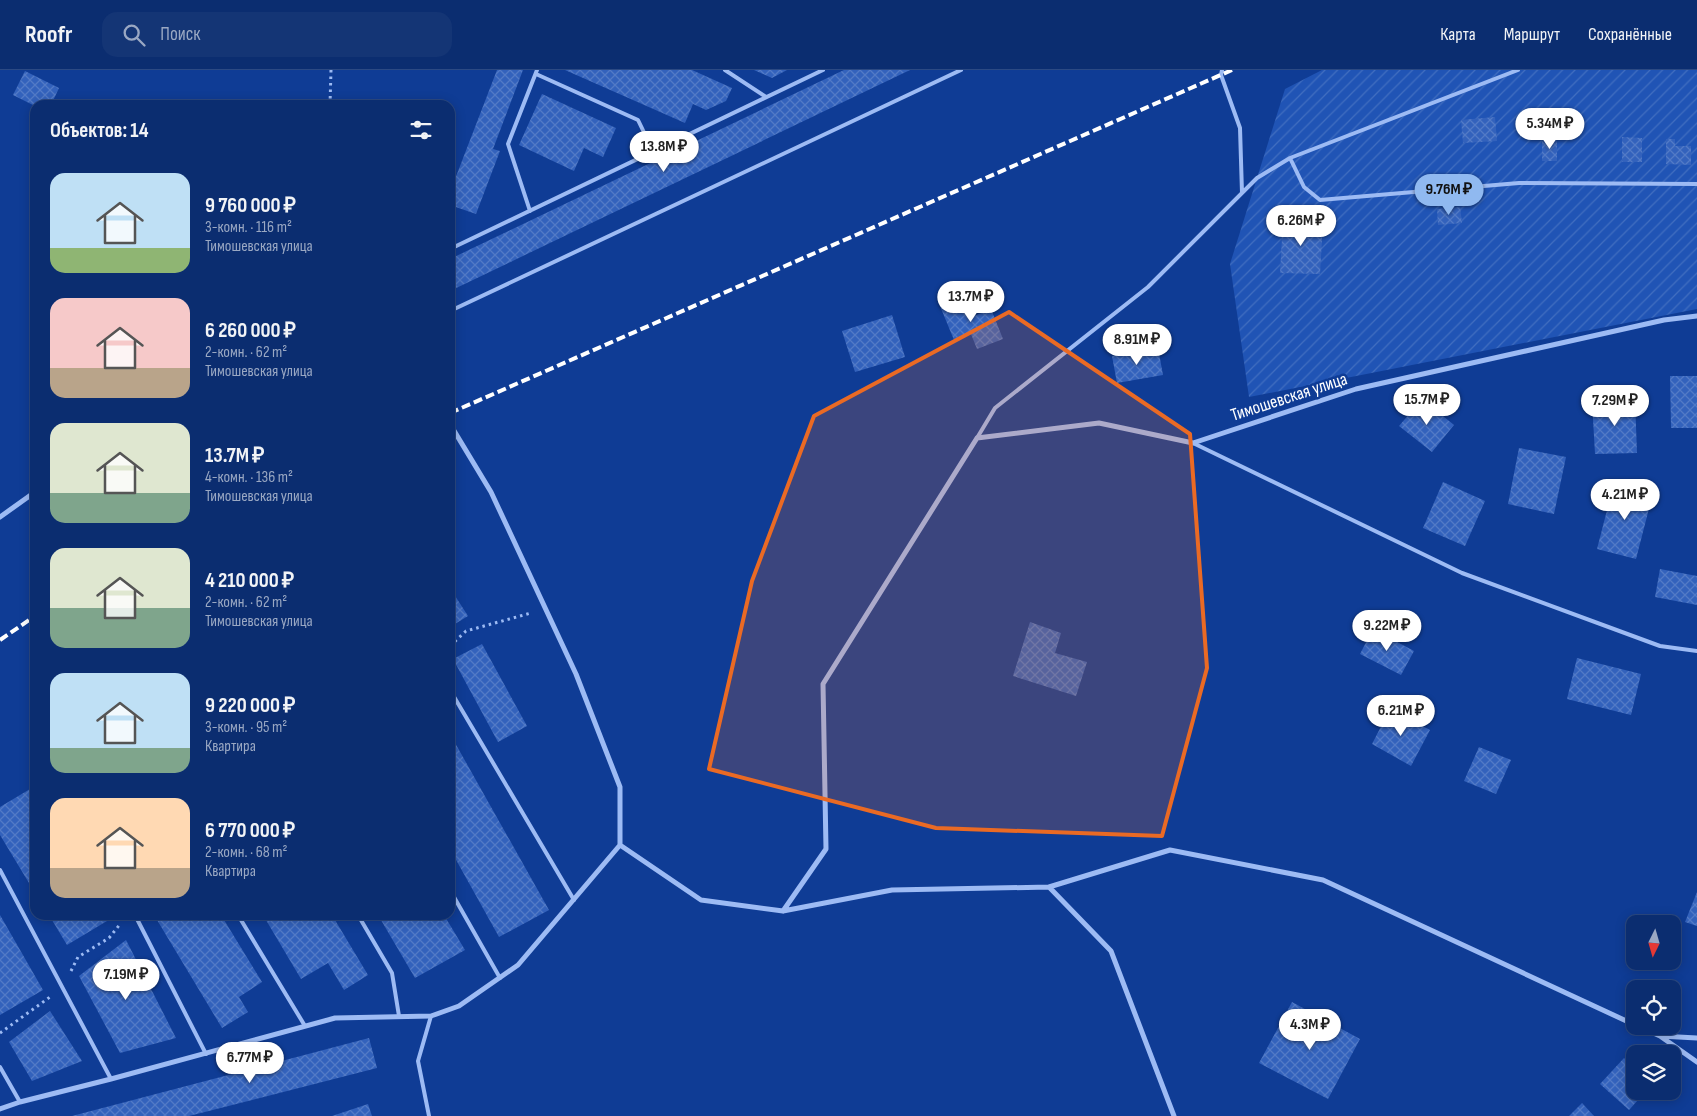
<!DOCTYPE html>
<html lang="ru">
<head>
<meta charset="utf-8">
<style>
	:root { --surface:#0b2d70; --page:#143575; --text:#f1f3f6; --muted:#9aa8c3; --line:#2b4983; --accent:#90b9f0 }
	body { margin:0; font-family:"Sofia Sans Condensed",sans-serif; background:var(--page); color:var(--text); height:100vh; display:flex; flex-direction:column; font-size:19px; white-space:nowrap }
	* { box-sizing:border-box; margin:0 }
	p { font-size:16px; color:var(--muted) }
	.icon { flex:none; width:28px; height:28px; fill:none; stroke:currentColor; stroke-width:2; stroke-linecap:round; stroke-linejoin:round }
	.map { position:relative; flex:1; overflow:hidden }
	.details { position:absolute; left:30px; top:30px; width:425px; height:820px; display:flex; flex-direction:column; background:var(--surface); border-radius:15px; box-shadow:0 2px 12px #0003,0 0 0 1px var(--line) }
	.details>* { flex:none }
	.needle { width:32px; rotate:185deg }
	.controls { position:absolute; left:1626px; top:845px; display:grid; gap:10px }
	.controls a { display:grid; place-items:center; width:55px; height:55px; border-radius:10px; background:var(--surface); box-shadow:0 2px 12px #0003,0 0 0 1px var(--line); font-size:25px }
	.price { position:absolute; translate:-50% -42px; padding:0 11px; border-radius:18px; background:#fff; color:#222; font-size:16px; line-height:32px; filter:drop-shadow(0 1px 2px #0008) }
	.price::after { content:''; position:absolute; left:50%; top:30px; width:15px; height:11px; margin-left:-8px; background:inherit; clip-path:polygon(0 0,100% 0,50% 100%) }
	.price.current { background:var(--accent); color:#111 }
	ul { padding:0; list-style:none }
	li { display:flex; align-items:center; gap:15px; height:125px; padding:0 20px }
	li span { display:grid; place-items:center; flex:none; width:140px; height:100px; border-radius:15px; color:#555 }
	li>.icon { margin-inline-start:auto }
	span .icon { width:60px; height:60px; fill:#fffc; stroke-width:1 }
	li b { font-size:21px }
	h2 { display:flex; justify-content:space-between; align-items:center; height:60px; padding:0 20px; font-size:21px }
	header { display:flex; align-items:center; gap:30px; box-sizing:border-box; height:70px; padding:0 25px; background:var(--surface); border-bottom:1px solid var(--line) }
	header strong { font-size:24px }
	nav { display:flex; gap:28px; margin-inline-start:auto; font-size:18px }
	.search { width:350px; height:45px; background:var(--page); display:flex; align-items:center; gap:12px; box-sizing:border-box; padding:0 18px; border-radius:15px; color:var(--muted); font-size:19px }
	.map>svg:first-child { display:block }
	.garden { fill:url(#garden-furrows) }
	.building { fill:url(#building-cross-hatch) }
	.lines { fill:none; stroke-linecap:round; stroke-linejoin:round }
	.path { stroke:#9dbbf4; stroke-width:3; stroke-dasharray:2.5 4; stroke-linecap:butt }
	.service { stroke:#9dbbf4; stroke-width:4 }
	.minor { stroke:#9dbbf4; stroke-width:5 }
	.rail { stroke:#fff; stroke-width:4; stroke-dasharray:9 4; stroke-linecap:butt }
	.marked { fill:#ea6a24; fill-opacity:0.2; stroke:#ea6a24; stroke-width:4; stroke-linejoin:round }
	.labels { text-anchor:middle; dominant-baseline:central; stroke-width:5; stroke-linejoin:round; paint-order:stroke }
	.street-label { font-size:18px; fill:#fff; stroke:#0f3c95 }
</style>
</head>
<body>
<header>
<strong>Roofr</strong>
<div class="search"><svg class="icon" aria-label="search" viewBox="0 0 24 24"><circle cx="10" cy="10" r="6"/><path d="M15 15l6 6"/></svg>Поиск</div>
<nav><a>Карта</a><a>Маршрут</a><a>Сохранённые</a></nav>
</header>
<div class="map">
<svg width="1697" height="1046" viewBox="0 0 1697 1046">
	<defs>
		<pattern id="garden-furrows" width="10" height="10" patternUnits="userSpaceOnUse" patternTransform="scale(1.25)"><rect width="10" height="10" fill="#2054b5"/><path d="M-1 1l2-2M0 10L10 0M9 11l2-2" fill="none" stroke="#416ec0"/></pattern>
		<pattern id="building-cross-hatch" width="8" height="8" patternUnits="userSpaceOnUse" patternTransform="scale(1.25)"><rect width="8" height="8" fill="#3362bc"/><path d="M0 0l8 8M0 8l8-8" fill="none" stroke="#527ac6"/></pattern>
	</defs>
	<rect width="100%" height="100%" fill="#0f3c95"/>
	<!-- garden -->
	<path class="garden" d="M1322,0H1697V239L1249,327L1230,194L1285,19Z"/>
	<!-- building -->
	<path class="building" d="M497,0H523L493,79L500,81L476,144L450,135V122Z
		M565,0H692L732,18L726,31L706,40L693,34L685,53Z
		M754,0H787L772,8Z
		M844,0H910L450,221V189Z
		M25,1L59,18L51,35L35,36L13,25Z
		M542,24L616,58L603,87L584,78L574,101L519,75Z
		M1495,47L1497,71L1463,73L1461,50Z
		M1622,67L1642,68V92H1622Z
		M1542,68H1557V91H1542Z
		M1666,69H1675V76H1691V95L1666,94Z
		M1460,137L1462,153L1438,155L1437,139Z
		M1283,150L1323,152L1320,204L1280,203Z
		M966,226L974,246L991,239L1003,269L977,279L971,264L954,270L940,236Z
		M892,245L905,287L855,302L842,261Z
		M1158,278L1163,305L1117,313L1112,286Z
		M1670,306H1697V358H1671Z
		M1422,329L1454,355L1432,382L1399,356Z
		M1635,330L1637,383L1595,384L1592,331Z
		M1519,378L1566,387L1554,444L1508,434Z
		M1443,412L1485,431L1465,476L1423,458Z
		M1614,413L1653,423L1636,489L1597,479Z
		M1660,499L1697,506V535L1655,527Z
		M450,518L468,546L450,557Z
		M1030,552L1061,563L1055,583L1087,592L1076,626L1013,606Z
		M1373,559L1414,581L1401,605L1360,584Z
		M482,574L527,656L498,672L453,589Z
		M1577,588L1641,604L1631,645L1567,629Z
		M1390,639L1430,660L1411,696L1372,674Z
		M450,664L549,840L499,867L450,779Z
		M1479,677L1511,690L1496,724L1464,711Z
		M35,716V823L0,765V737Z
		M1697,822V856L1685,852Z
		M0,845L43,920L0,945Z
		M49,845H117L67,875Z
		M154,845H221L262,912L239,927L248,942L222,958Z
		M263,845H332L368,905L344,920L328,893L301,909Z
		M378,845H444L465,880L415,908Z
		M126,870L176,968L120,983L79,906Z
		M1292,932L1360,969L1328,1029L1259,993Z
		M50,941L82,991L32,1011L9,972Z
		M369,968L377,998L189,1046H72Z
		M1624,988L1635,998V1021H1646L1629,1040L1600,1014Z
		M1582,1033L1594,1046H1569Z
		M368,1034L372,1046H332Z"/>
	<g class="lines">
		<!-- path -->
		<path class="path" d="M330,35L331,0
			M450,576L466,561L531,543
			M71,901L78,887L109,868L121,853
			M0,963L50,927"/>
		<!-- service -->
		<path class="service" d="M725,0L766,27
			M1222,0L1221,5L1240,58L1242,123
			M536,4L638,50L653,81
			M1290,88L1304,117L1320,130L1519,113L1697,114
			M530,141L508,74L537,0
			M450,179L823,0
			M450,241L961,0
			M977,368L995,338L1148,217L1257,108L1290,88L1518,0
			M1193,373L1462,503L1660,576L1697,581
			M450,620L574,830
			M0,800L111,1009
			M450,820L500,908
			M135,845L206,984
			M238,845L305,956
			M358,845L392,903L399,946
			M0,997L20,1032
			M429,1046L418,991L431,946"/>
		<!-- minor -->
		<path class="minor" d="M0,447L35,422
			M620,775L701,830L783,841L892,820L1049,817L1111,881L1174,1046
			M1049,817L1170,780L1323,810L1635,955
			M783,841L826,779L823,614L977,368L1099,353L1193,373L1356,319L1664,250L1697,246
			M1638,956L1660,966L1697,992
			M1660,966L1697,968
			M0,1039L20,1032L111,1009L335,948L431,946L459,936L518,895L620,775V717L576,604L491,422L450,354"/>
		<!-- rail -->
		<path class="rail" d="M450,343L1232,0
			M0,570L35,546"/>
	</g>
	<!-- marked area -->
	<path class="marked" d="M1009,242L1190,364L1207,598L1162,766L936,758L709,699L752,511L814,346Z"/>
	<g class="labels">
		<!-- street labels -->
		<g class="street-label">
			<text transform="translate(1289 327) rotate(-18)">Тимошевская улица</text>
		</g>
	</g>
</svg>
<div class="controls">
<a><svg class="needle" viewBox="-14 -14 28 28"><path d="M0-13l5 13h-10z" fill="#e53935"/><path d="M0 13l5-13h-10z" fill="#9aa8c3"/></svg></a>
<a><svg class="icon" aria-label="locate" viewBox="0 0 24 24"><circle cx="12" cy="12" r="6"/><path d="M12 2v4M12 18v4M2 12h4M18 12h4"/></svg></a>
<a><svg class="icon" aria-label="layers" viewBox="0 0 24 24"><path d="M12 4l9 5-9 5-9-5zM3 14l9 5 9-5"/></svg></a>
</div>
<b class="price" style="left:1550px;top:80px">5.34M ₽</b>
<b class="price" style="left:664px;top:103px">13.8M ₽</b>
<b class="price current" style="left:1449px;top:146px">9.76M ₽</b>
<b class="price" style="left:1301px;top:177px">6.26M ₽</b>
<b class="price" style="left:971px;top:253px">13.7M ₽</b>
<b class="price" style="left:1137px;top:296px">8.91M ₽</b>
<b class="price" style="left:1427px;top:356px">15.7M ₽</b>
<b class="price" style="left:1615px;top:357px">7.29M ₽</b>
<b class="price" style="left:1625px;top:451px">4.21M ₽</b>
<b class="price" style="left:1387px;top:582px">9.22M ₽</b>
<b class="price" style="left:1401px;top:667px">6.21M ₽</b>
<b class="price" style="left:126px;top:931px">7.19M ₽</b>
<b class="price" style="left:1310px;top:981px">4.3M ₽</b>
<b class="price" style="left:250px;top:1014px">6.77M ₽</b>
<section class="details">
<h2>Объектов: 14<svg class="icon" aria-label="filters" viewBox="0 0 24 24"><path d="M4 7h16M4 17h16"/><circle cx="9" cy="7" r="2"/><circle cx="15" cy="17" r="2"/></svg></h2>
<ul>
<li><span style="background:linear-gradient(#bfe0f5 75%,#8fb573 0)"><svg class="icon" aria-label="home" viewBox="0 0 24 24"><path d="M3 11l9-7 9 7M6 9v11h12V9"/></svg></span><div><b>9 760 000 ₽</b><p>3-комн. · 116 m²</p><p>Тимошевская улица</p></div></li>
<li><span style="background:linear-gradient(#f6c9c9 70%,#b9a48a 0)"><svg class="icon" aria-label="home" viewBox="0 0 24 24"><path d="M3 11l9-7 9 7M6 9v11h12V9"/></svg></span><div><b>6 260 000 ₽</b><p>2-комн. · 62 m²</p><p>Тимошевская улица</p></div></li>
<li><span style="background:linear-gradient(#dfe7d0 70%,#7fa58c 0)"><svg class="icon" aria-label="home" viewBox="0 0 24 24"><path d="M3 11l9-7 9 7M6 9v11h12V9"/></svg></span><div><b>13.7M ₽</b><p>4-комн. · 136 m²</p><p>Тимошевская улица</p></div></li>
<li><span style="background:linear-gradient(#dfe7d0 60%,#7fa58c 0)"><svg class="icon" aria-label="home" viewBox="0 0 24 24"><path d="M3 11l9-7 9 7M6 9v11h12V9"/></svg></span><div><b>4 210 000 ₽</b><p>2-комн. · 62 m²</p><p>Тимошевская улица</p></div></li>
<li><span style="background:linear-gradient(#bfe0f5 75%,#7fa58c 0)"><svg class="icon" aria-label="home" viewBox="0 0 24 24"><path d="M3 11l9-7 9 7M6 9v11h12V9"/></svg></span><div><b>9 220 000 ₽</b><p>3-комн. · 95 m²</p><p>Квартира</p></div></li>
<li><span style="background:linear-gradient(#ffd9b3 70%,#b9a48a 0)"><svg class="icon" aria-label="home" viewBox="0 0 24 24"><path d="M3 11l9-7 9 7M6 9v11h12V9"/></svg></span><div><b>6 770 000 ₽</b><p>2-комн. · 68 m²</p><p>Квартира</p></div></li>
</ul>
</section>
</div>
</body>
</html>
